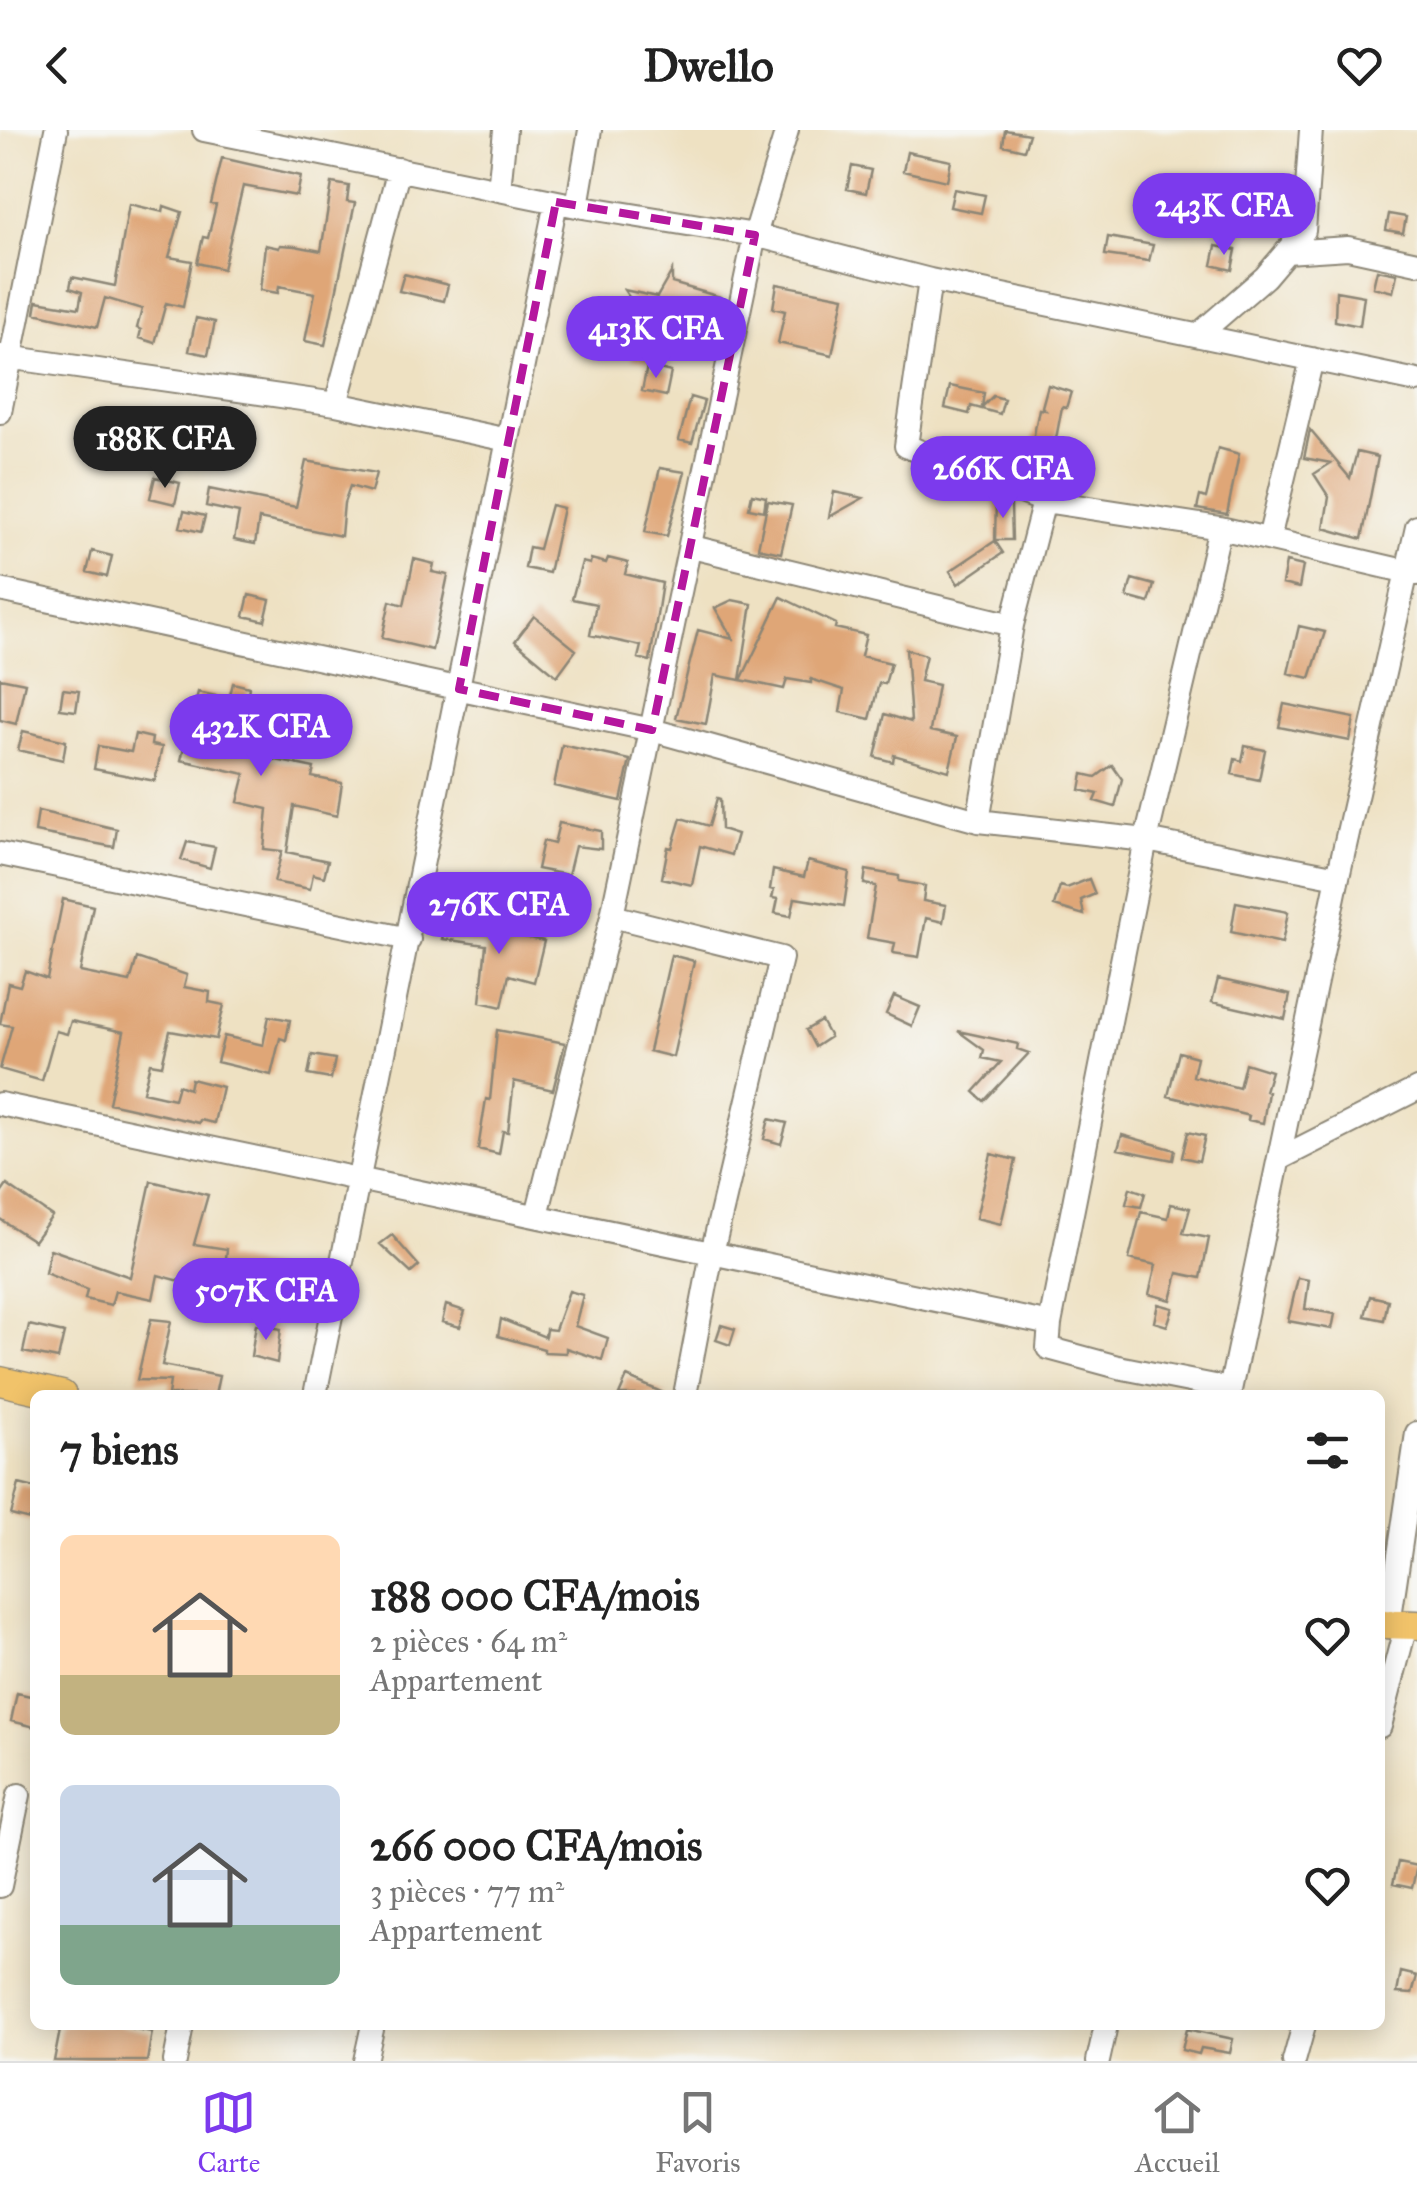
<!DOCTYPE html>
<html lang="fr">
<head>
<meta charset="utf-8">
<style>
	:root { --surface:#fff; --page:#f2f2f2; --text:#222; --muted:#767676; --line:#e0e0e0; --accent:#7c3aed }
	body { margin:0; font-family:"IM FELL Great Primer",serif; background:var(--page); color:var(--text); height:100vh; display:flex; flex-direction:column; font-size:38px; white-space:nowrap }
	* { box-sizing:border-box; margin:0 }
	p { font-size:32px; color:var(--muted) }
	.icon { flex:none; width:55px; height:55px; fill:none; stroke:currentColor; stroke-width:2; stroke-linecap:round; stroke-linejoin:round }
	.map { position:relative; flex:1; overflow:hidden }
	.panel { position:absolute; left:30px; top:1260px; width:1355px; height:640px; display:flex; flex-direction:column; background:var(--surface); border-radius:15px; box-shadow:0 5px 25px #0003 }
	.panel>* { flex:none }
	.price { position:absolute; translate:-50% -85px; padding:0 22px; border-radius:35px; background:var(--accent); color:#fff; font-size:32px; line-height:65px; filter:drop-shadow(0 2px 5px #0008) }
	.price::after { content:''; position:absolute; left:50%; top:60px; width:30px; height:22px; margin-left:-15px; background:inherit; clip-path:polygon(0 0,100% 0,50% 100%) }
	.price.active { background:#222; color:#fff }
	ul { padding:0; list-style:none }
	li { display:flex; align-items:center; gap:30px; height:250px; padding:0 30px }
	li span { display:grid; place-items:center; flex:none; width:280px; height:200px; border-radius:15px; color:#555 }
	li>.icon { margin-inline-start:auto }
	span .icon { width:120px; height:120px; fill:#fffc; stroke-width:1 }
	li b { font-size:42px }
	h2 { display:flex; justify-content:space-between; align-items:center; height:120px; padding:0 30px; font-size:42px }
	header { display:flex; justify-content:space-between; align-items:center; height:130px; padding:0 30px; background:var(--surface); font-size:45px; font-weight:800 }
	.tab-bar { display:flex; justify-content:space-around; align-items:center; height:140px; border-top:2px solid var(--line); background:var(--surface); font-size:28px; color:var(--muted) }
	.tab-bar a { display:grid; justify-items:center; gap:5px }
	.tab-bar .active { color:var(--accent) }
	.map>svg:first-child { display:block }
	.building { fill:#dfa677 }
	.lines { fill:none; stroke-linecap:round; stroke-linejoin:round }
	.minor-casing { stroke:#8c8676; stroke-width:26 }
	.major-casing { stroke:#8c8676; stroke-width:31 }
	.minor { stroke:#fff; stroke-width:22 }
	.major { stroke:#f1c36a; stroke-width:28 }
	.marked { fill:none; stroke:#b5179e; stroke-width:8; stroke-dasharray:20 12; stroke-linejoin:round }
</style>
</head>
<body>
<header><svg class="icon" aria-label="back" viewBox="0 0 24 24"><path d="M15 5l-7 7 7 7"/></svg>Dwello<svg class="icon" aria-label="heart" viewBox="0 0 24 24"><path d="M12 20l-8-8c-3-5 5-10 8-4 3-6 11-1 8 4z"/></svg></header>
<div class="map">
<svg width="1417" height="1931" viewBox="0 0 1417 1931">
	<rect width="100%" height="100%" fill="#f6f6f2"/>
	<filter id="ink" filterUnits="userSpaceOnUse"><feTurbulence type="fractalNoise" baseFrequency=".01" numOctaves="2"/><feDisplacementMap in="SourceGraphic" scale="20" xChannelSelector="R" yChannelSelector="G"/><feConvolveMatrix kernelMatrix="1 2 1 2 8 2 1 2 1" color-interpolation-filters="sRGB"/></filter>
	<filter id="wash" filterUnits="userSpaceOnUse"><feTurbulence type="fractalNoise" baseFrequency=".0048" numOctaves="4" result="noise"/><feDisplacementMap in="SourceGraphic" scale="40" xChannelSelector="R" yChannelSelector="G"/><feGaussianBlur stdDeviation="2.25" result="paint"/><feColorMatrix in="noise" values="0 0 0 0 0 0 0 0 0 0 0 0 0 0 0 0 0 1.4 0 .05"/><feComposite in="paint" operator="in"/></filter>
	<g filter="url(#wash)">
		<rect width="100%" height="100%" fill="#eee1c2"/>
		<g id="blocks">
			<!-- building -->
			<path class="building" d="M1005,0L1029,4L1024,20L1003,15Z
				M907,22L951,31L947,51L903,41Z
				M222,28L301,46L297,66L243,56L223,139L197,133L203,107L208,108L216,75L211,74Z
				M852,36L871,40L866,63L847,59Z
				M332,53L349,56L347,72L355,73L325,215L305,211L315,163L279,156L278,163L260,160L265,115L279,118L280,115L295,116L321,121Z
				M954,59L985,65L981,83L950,77Z
				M129,74L163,82L164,76L182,82L169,127L192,131L183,177L166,173L155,213L139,208L141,200L137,198L142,179L105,168L97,197L35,183L37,171L79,178L82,162L70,158L72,147L115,156Z
				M1389,84L1406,87L1403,103L1386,100Z
				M1108,107L1153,115L1149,131L1105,125Z
				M1216,116L1236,120L1232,140L1212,135Z
				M1377,140L1397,144L1393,162L1373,157Z
				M672,141V153L720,167L715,191L667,180L655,233L632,229L641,184L624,160L657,167Z
				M404,144L448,155L444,171L399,161Z
				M777,154L844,167L832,225L778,213L785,181L773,178Z
				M1336,161L1364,166L1360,196L1335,191Z
				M196,188L215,192L208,225L189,221Z
				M647,236L671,242L666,266L642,261Z
				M1048,255L1071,262L1066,278L1062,277L1055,314L1033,310L1039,279L1045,280L1042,277Z
				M950,256L984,263L982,277L993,266L1004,269L1000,284L971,276L969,284L945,278Z
				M690,267L704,271L692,313L679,310Z
				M1310,300L1350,348L1357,322L1378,327L1362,409L1324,398L1329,367L1314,344L1331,333L1304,328Z
				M1218,318L1239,324L1227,384L1197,379L1200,366L1206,368Z
				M306,331L376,343L371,362L350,356L344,373L341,406L259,389L255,414L234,410L239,383L206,376L209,359L296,377Z
				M660,338L685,342L667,406L645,402Z
				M155,347L180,353L175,374L150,368Z
				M834,362L863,368L829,387Z
				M752,364L766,367L764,381L749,378Z
				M996,368L1011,374L1012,410H995Z
				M768,371L792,375L781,423L758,418Z
				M551,375L563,378L549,443L525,438L529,417L539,419Z
				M184,381L205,386L201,402L180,397Z
				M995,411L1003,423L958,454L950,441Z
				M92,421L112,426L107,447L87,442Z
				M608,428L628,433L625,444L662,453L650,531L638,528L641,516L590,505L596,474L572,469L582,432L590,434L591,429L606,433Z
				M414,429L434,434L432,442L448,445L432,520L382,508L390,471L404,475Z
				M1286,432L1303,436L1299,458L1282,454Z
				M1132,449L1154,455L1149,473L1127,467Z
				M249,465L270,470L265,491L244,486Z
				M781,467L836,494L835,498L866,505L861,526L891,533L885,554L879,553L870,589L840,582L844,560L811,549V553L787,549L784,559L741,550Z
				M732,470L752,474L740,550L715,545L706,594L676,588L698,500L733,509L715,478Z
				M534,486L576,520L557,546L515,511Z
				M1299,496L1325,502L1310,548L1288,543Z
				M906,519L926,525L920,551L938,555L930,601L957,607L949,641L894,625L893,632L875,627L885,584L911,592Z
				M0,548L25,553L16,594L0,590Z
				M233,553L249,557L239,618L271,629L314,638L312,647L342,653L337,686L294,676L287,722L328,731L324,747L313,744L310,759L274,752L282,721L264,719L268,679L238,672L245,644L181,630L198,562L229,569Z
				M63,559L79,561L76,581L60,579Z
				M1284,574L1354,588L1350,611L1279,597Z
				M23,601L66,611L63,630L18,620Z
				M135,604L152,608L151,615L162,617L155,651L94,639L98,616L131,622Z
				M562,615L630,630L621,671L554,656Z
				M1245,616L1265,620L1259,650L1232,644L1235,629L1242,631Z
				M1112,635L1122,649L1115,677L1095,671L1098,664L1080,660L1083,644L1096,647Z
				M717,668L720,669L721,699L737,704L731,725L700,716L692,755L662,748L668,717L672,718L681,688L709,696Z
				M38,681L117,699L114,717L35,702Z
				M559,693L601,701V719L575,716L568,745L537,739L543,711L554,714Z
				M187,712L215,717L210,738L181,730Z
				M808,731L849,742L844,776L795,768L791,786L775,783L778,769L772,768L774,760L770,759L773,740L804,747Z
				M866,740L899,746V751L925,756L923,771L946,775L943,792L926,788L919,827L893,823L895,813L867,808L876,756L864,754Z
				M1089,749L1095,764L1081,770L1084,785L1054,776L1060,756L1067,758Z
				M63,769L93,776L80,842L130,852L137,828L187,845L184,857L210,862L209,872L224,875L216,909L170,901L162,935L150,933L143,962L174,969L178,955L189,959L191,949L222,957L214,993L200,990L199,993L109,973L124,902L71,891L67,904L56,901L42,951L0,939L12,896L0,894L8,853L20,856L25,841L47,849Z
				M1236,772L1288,782L1282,813L1231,802Z
				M448,786L472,796L544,811L534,852L509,845L502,877L480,872L486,815L442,809Z
				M671,825L694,831L673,927L649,921Z
				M1218,849L1290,865L1285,889L1212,872Z
				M894,866L920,877L912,896L886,884Z
				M269,886L290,890L286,910L280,908L271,945L217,932L224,906L263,915Z
				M821,891L830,907L815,917L806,900Z
				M497,900L565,913L553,960L514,951L508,1002L503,1001L499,1024L478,1019L486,969L490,970Z
				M958,901L1018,914L1017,919L1029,923L984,971L974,962L1001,932L982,928L984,920Z
				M1179,922L1197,927L1193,946L1239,958L1245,933L1271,941L1265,961L1268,962L1263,993L1248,990L1249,986L1168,966Z
				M312,925L335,929L331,949L308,945Z
				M769,989L787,993L781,1014L764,1009Z
				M1188,1002L1205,1006L1199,1031L1182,1027Z
				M1122,1005L1175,1020L1173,1030L1118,1019Z
				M991,1024L1016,1030L1001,1094L976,1088Z
				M151,1051L208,1065L194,1114L227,1119L226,1128L276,1140L270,1160L225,1146V1149L187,1140L184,1152L158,1145L153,1169L115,1161L111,1175L85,1169L87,1160L45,1143L50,1119L130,1147Z
				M7,1055L52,1086L34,1111L0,1089V1065Z
				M1130,1058L1145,1063L1141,1077L1126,1074Z
				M1171,1074L1190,1078L1183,1103L1209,1108L1201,1148L1178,1143L1171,1170L1149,1164L1156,1135L1129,1129L1141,1082L1168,1088Z
				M392,1105L419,1136L411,1143L380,1114Z
				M1298,1148L1309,1150L1305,1179L1335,1184L1332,1199L1288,1191Z
				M569,1161L583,1165L575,1196L608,1208L602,1230L566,1218V1223L544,1222V1219L498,1206L501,1189L545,1207L546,1199L555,1200Z
				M1370,1166L1388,1170L1384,1190L1365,1186Z
				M1158,1174L1173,1178L1167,1196L1154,1192Z
				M446,1175L465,1181L460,1197L442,1192Z
				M151,1189L171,1191L162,1235L219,1246L215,1265H168L170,1251L137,1250Z
				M256,1194L281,1199L277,1233L251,1226Z
				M29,1195L64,1203L58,1229L23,1222Z
				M721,1195L735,1199L730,1215L716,1210Z
				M627,1247L668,1265H619Z
				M19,1354L35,1358V1386L32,1385L30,1390L11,1385Z
				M17,1563L35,1567V1597L11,1591Z
				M1398,1732L1417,1736L1412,1758L1393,1754Z
				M1401,1842L1417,1846L1412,1864L1397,1863Z
				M61,1895H115L152,1902L147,1931H54Z
				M1187,1899L1233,1909L1230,1923L1201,1918L1199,1924L1182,1920Z"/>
		</g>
	</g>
	<g filter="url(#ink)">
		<use href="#blocks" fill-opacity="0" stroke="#8c8676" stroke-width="2.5"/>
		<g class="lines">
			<!-- minor casing -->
			<g class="minor-casing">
				<path id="minor" d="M204,0L577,76L755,105L930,150L1417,251
					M499,60L505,0
					M577,76L590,0
					M1286,122L1348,118L1417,133
					M930,150L906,316L1044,371L1220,398L1417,444
					M1198,205L1265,147L1304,101L1311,0
					M0,226L336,274L508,310
					M336,274L399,39
					M0,282L56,0
					M1269,409L1312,229
					M692,417L1012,495
					M0,460L652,600L978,691L1146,710L1338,747
					M978,691L1012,495L1044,371
					M0,724L409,809
					M612,786L781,828L712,1123L685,1265
					M0,974C349,1050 700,1120 1050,1194L1048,1218L1118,1237L1230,1259
					M1281,1028L1417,959
					M537,1085L612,786L755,105L787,0
					M1050,1194L1146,710L1220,398
					M315,1265L556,72
					M1229,1265L1338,747L1417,397
					M1389,1494L1417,1303
					M1380,1596L1406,1495
					M0,1756L19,1665
					M175,1931L182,1895
					M365,1931L373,1895
					M1098,1931L1106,1895
					M1294,1931L1304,1895"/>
			</g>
			<!-- major casing -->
			<g class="major-casing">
				<path id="major" d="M0,1251L62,1265
					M1380,1494L1417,1495"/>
			</g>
			<!-- minor -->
			<use href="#minor" class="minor"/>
			<!-- major -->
			<use href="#major" class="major"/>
		</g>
	</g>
	<!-- marked area -->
	<path class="marked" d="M556,72L755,105L652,600L459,559Z"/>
</svg>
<b class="price" style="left:1224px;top:128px">243K CFA</b>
<b class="price" style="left:656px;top:251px">413K CFA</b>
<b class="price active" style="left:165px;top:361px">188K CFA</b>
<b class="price" style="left:1003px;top:391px">266K CFA</b>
<b class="price" style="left:261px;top:649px">432K CFA</b>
<b class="price" style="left:499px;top:827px">276K CFA</b>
<b class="price" style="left:266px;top:1213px">507K CFA</b>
<section class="panel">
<h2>7 biens<svg class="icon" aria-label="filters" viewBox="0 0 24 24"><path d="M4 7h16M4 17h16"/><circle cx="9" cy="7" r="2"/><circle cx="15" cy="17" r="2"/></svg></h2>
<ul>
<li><span style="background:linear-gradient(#ffd9b3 70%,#c2b280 0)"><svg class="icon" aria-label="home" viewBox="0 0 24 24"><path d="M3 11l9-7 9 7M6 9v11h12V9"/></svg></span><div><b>188 000 CFA/mois</b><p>2 pièces · 64 m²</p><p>Appartement</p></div><svg class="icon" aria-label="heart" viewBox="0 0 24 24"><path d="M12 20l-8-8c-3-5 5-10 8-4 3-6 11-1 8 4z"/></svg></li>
<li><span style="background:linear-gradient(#c9d6e8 70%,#7fa58c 0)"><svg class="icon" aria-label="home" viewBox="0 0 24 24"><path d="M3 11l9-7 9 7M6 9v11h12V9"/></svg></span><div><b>266 000 CFA/mois</b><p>3 pièces · 77 m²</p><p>Appartement</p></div><svg class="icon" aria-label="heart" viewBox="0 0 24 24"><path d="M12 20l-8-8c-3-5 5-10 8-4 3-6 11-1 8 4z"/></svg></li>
</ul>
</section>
</div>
<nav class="tab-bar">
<a class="active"><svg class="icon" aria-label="map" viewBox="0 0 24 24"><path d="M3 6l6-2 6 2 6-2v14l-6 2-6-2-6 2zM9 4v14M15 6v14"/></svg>Carte</a>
<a><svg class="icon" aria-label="saved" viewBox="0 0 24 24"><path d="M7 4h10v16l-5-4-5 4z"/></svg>Favoris</a>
<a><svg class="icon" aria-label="home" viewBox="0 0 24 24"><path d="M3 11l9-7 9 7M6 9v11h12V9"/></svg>Accueil</a>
</nav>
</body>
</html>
